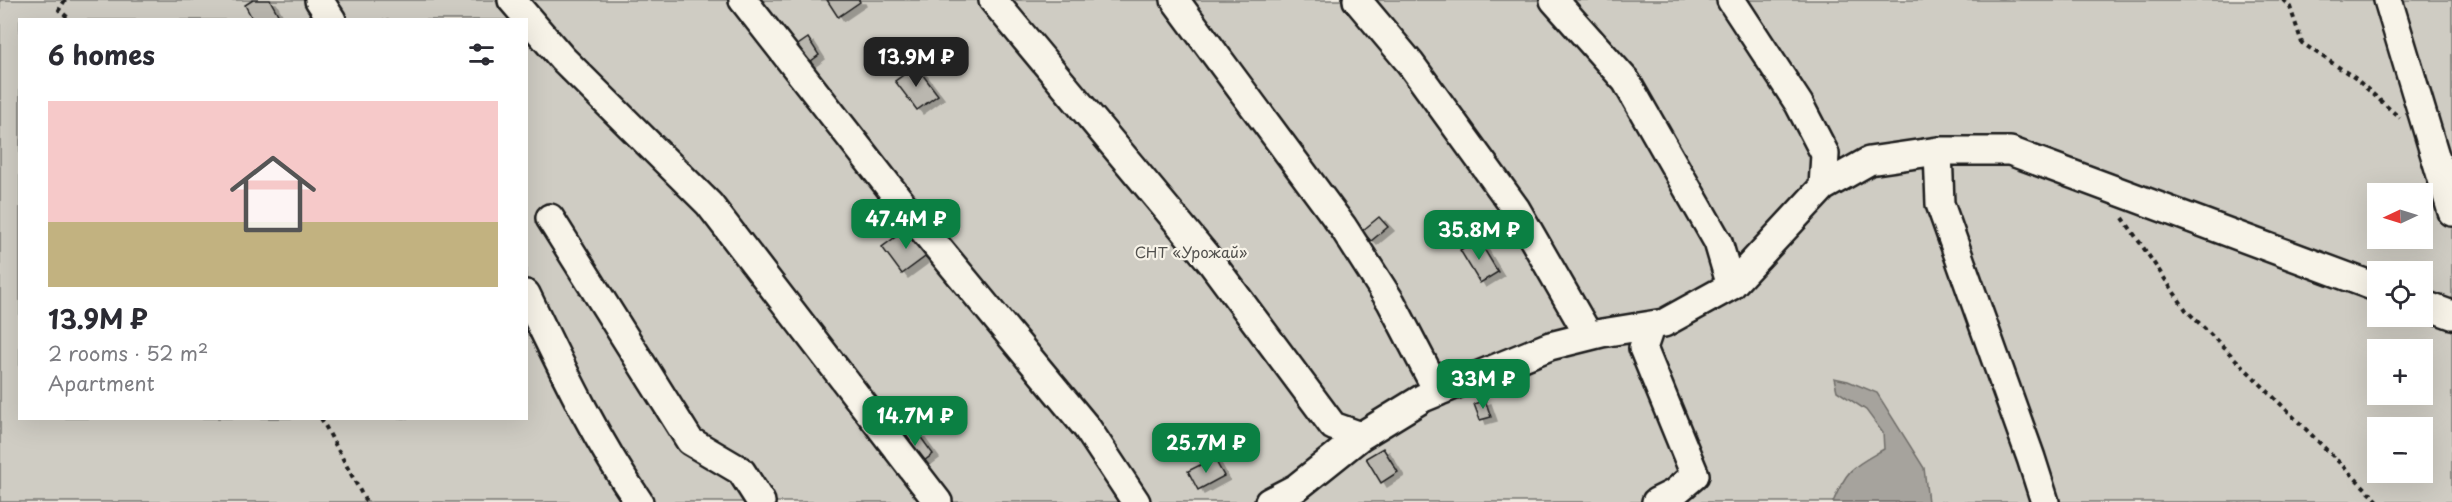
<!DOCTYPE html>
<html lang="en">
<head>
<meta charset="utf-8">
<style>
	:root { --surface:#fff; --page:#f7f7f7; --text:#2b2b33; --muted:#7c7c81; --line:#e1e1e2; --accent:#0b8043 }
	body { margin:0; font-family:"Playpen Sans",sans-serif; background:var(--page); color:var(--text); height:100vh; display:flex; flex-direction:column; font-size:22px; white-space:nowrap }
	* { box-sizing:border-box; margin:0 }
	p { font-size:20px; color:var(--muted) }
	.icon { flex:none; width:33px; height:33px; fill:none; stroke:currentColor; stroke-width:2; stroke-linecap:round; stroke-linejoin:round }
	.map { position:relative; flex:1; overflow:hidden }
	.details { position:absolute; left:18px; top:18px; width:510px; height:402px; display:flex; flex-direction:column; background:var(--surface); border-radius:0px; box-shadow:0 6px 24px #0002 }
	.details>* { flex:none }
	.needle { width:39px; rotate:266deg }
	.controls { position:absolute; left:2367px; top:183px; display:grid; gap:12px }
	.controls a { display:grid; place-items:center; width:66px; height:66px; border-radius:0px; background:var(--surface); box-shadow:0 6px 24px #0002; font-size:30px }
	.price { position:absolute; translate:-50% -51px; padding:0 14px; border-radius:12px; background:var(--accent); color:#fff; font-size:20px; line-height:39px; filter:drop-shadow(0 2px 3px #0008) }
	.price::after { content:''; position:absolute; left:50%; top:36px; width:18px; height:14px; margin-left:-9px; background:inherit; clip-path:polygon(0 0,100% 0,50% 100%) }
	.price.on { background:#222; color:#fff }
	ul { padding:0; list-style:none }
	li { display:grid; align-content:center; gap:12px; height:318px; padding:0 30px }
	li+li { border-top:2px solid var(--line) }
	li span { display:grid; place-items:center; height:186px; border-radius:0px; color:#555 }
	li>.icon { margin-inline-start:auto }
	span .icon { width:108px; height:108px; fill:#fffc; stroke-width:1 }
	li b { font-size:26px }
	h2 { display:flex; justify-content:space-between; align-items:center; height:72px; padding:0 30px; font-size:26px }
	.map>svg:first-child { display:block }
	.green { fill:#cfccc3; stroke:#767470; stroke-width:1.5; fill-rule:evenodd }
	.water { fill:#a6a39d; stroke:#6f6d69; stroke-width:1.5 }
	.building { fill:#bab7af; stroke:#1c1c1c; stroke-width:1.5; filter:url(#shadow) }
	.lines { fill:none; stroke-linecap:round; stroke-linejoin:round }
	.minor-casing { stroke:#1c1c1c; stroke-width:32 }
	.path { stroke:#1c1c1c; stroke-width:4; stroke-dasharray:4.5 4.5; stroke-linecap:butt }
	.minor { stroke:#f7f3e8; stroke-width:27 }
	.labels { text-anchor:middle; dominant-baseline:central; stroke-width:4.5; stroke-linejoin:round; paint-order:stroke }
	.park-label { font-size:15px; fill:#52514e; stroke:#f7f3e8 }
</style>
</head>
<body>
<div class="map">
<svg width="2452" height="502" viewBox="0 0 2452 502">
	<defs>
		<filter id="shadow"><feDropShadow dx="6" dy="4" stdDeviation="0" flood-color="#0004"/></filter>
	</defs>
	<rect width="100%" height="100%" fill="#eeeae0"/>
	<filter id="ink" filterUnits="userSpaceOnUse"><feTurbulence type="fractalNoise" baseFrequency=".0167" numOctaves="2"/><feDisplacementMap in="SourceGraphic" scale="12" xChannelSelector="R" yChannelSelector="G"/><feConvolveMatrix kernelMatrix="1 2 1 2 8 2 1 2 1" color-interpolation-filters="sRGB"/></filter>
	<g filter="url(#ink)">
		<!-- green -->
		<path class="green" d="M0,0H2452V502H0ZM20,20H526V418H20ZM2378,194H2422V238H2378ZM2378,272H2422V316H2378ZM2378,350H2422V394H2378ZM2378,428H2422V472H2378Z"/>
		<!-- water -->
		<path class="water" d="M1834,378L1848,381L1877,393L1924,468L1928,502H1833C1848,467 1853,467 1884,449L1883,433L1866,410L1837,391Z"/>
		<!-- building -->
		<path class="building" d="M253,0H270L281,20H253L245,5Z
			M827,0H859L860,2L838,17Z
			M808,38L819,55L807,64L795,47Z
			M916,66L938,95L917,110L895,81Z
			M1379,217L1388,227L1371,241L1362,231Z
			M909,227L929,254L902,274L882,247Z
			M1478,239L1498,272L1480,283L1460,250Z
			M1485,400L1491,417L1480,420L1474,404Z
			M914,428L933,454L916,467L897,440Z
			M1383,448L1398,472L1381,483L1366,458Z
			M1214,458L1224,476L1198,490L1188,471Z"/>
		<g class="lines">
			<!-- minor casing -->
			<g class="minor-casing">
				<path id="minor" d="M319,0L332,20
					M512,0L562,58L709,204L938,502
					M743,0L915,220L1087,428L1136,502
					M993,0L1211,262L1333,426L1361,436
					M1175,0L1343,227L1391,302L1438,392
					M1357,0L1410,63L1516,209L1589,336
					M1554,0L1626,81L1718,242L1731,286
					M1731,0L1799,104L1825,154L1823,187
					M2388,0L2452,212
					M1938,151L1940,204L2031,458L2045,502
					M550,218L690,441L741,471L761,502
					M526,294C561,366 594,437 639,502
					M2422,304L2452,315
					M1651,325L1643,348L1695,475L1674,493L1656,502
					M1269,502L1296,488L1361,436L1423,398L1550,346L1602,333L1664,323L1731,286L1823,187L1869,161L1938,151H2010L2378,288"/>
			</g>
			<!-- path -->
			<path class="path" d="M65,0L59,10L71,20
				M2283,0L2290,7L2302,43L2355,78L2400,118
				M2123,218L2186,310L2379,502
				M321,418L366,502"/>
			<!-- minor -->
			<use href="#minor" class="minor"/>
		</g>
	</g>
	<g class="labels">
		<!-- park labels -->
		<g class="park-label">
			<text x="1191" y="251">СНТ «Урожай»</text>
		</g>
	</g>
</svg>
<div class="controls">
<a><svg class="needle" viewBox="-14 -14 28 28"><path d="M0-13l5 13h-10z" fill="#e53935"/><path d="M0 13l5-13h-10z" fill="#7c7c81"/></svg></a>
<a><svg class="icon" aria-label="locate" viewBox="0 0 24 24"><circle cx="12" cy="12" r="6"/><path d="M12 2v4M12 18v4M2 12h4M18 12h4"/></svg></a>
<a>+</a>
<a>−</a>
</div>
<b class="price on" style="left:916px;top:88px">13.9M ₽</b>
<b class="price" style="left:906px;top:250px">47.4M ₽</b>
<b class="price" style="left:1479px;top:261px">35.8M ₽</b>
<b class="price" style="left:1483px;top:410px">33M ₽</b>
<b class="price" style="left:915px;top:447px">14.7M ₽</b>
<b class="price" style="left:1206px;top:474px">25.7M ₽</b>
<section class="details">
<h2>6 homes<svg class="icon" aria-label="filters" viewBox="0 0 24 24"><path d="M4 7h16M4 17h16"/><circle cx="9" cy="7" r="2"/><circle cx="15" cy="17" r="2"/></svg></h2>
<ul>
<li><span style="background:linear-gradient(#f6c9c9 65%,#c2b280 0)"><svg class="icon" aria-label="home" viewBox="0 0 24 24"><path d="M3 11l9-7 9 7M6 9v11h12V9"/></svg></span><div><b>13.9M ₽</b><p>2 rooms · 52 m²</p><p>Apartment</p></div></li>
</ul>
</section>
</div>
</body>
</html>
